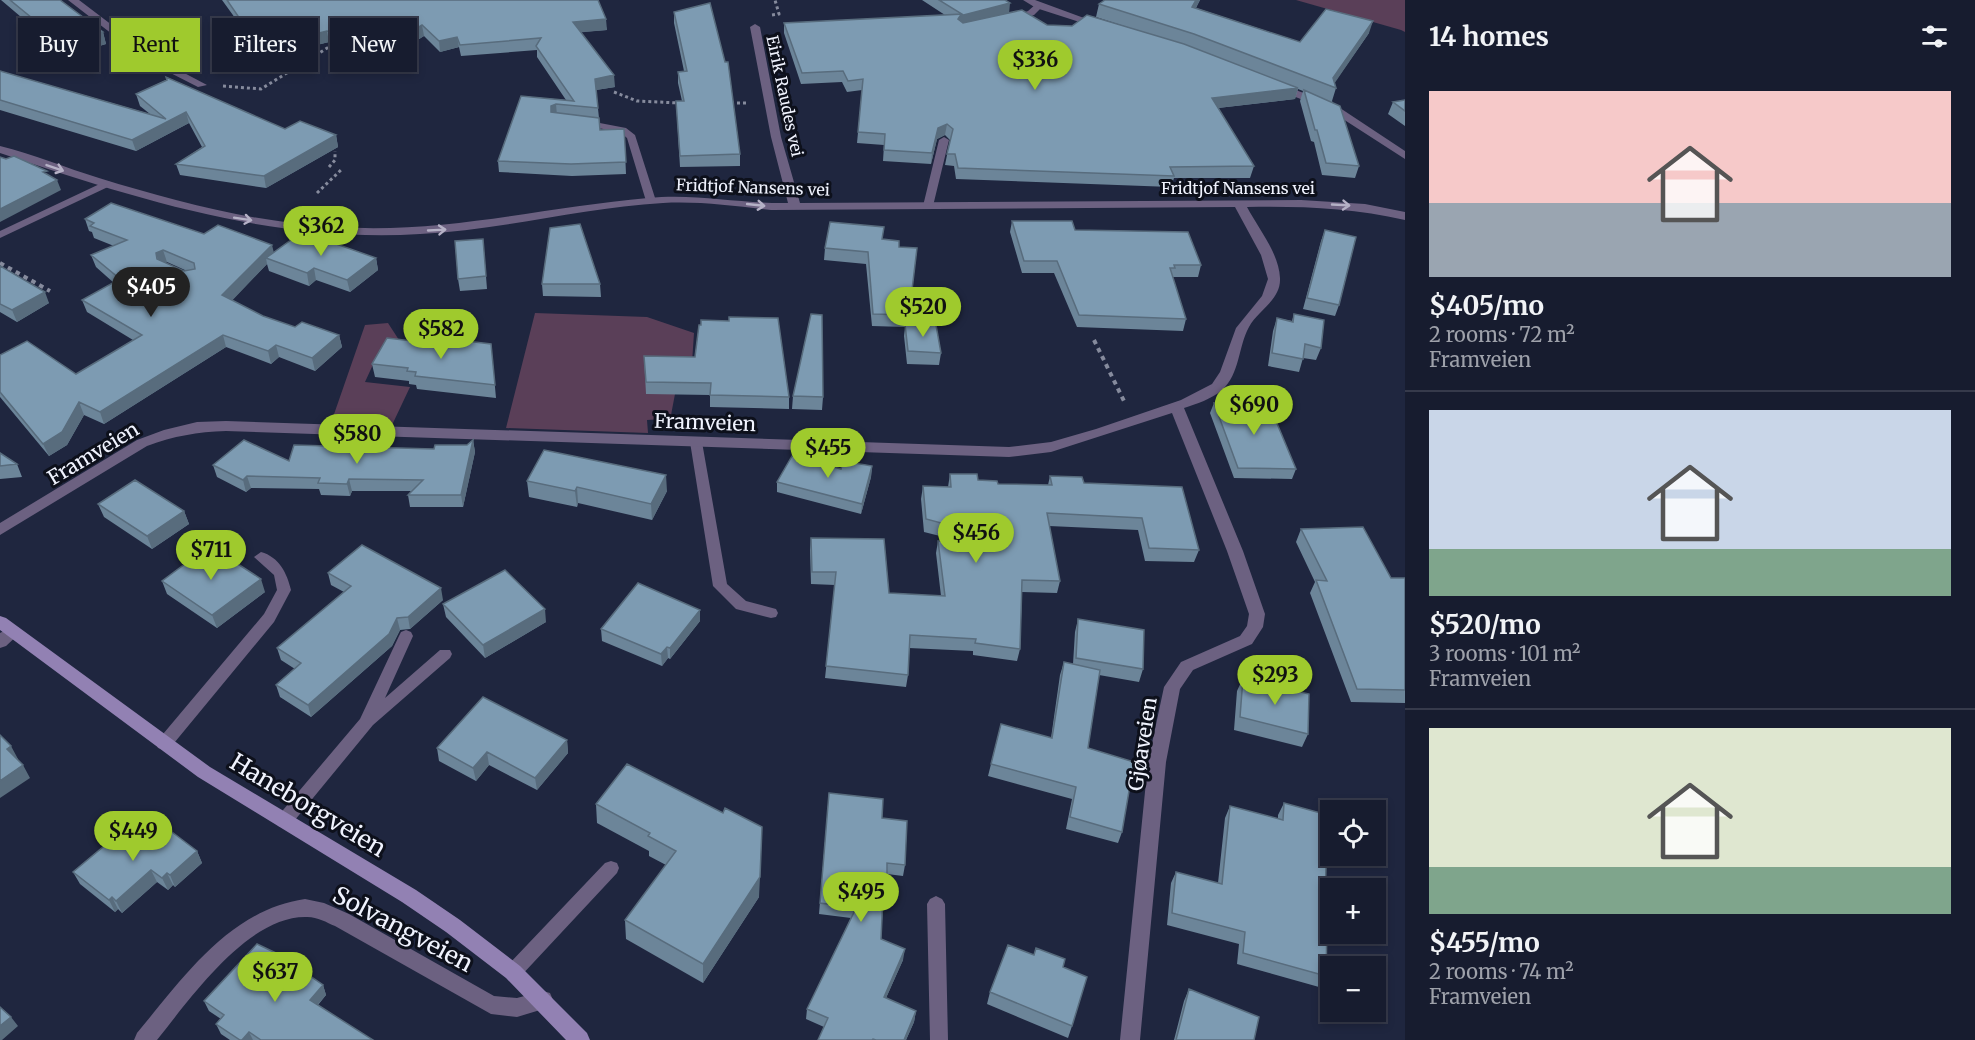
<!DOCTYPE html>
<html lang="en">
<head>
<meta charset="utf-8">
<style>
	:root { --surface:#171c2f; --page:#202537; --text:#f1f3f6; --muted:#9ea1aa; --line:#363a4b; --accent:#9fca2d }
	body { margin:0; font-family:Merriweather,serif; background:var(--page); color:var(--text); height:100vh; display:flex; flex-direction:column; font-size:22px; white-space:nowrap }
	* { box-sizing:border-box; margin:0 }
	p { font-size:20px; color:var(--muted) }
	.icon { flex:none; width:33px; height:33px; fill:none; stroke:currentColor; stroke-width:2; stroke-linecap:round; stroke-linejoin:round }
	.map { position:relative; flex:1; overflow:hidden }
	.side { display:flex; flex-direction:column; background:var(--surface); width:570px }
	.side>* { flex:none }
	.banner { position:absolute; left:18px; top:18px; width:570px; height:54px; display:flex; gap:12px }
	.fabs { position:absolute; left:1320px; top:800px; display:grid; gap:12px }
	.fabs a { display:grid; place-items:center; width:66px; height:66px; border-radius:0px; background:var(--surface); box-shadow:0 3px 9px #0003,0 0 0 2px var(--line); font-size:30px }
	.price { position:absolute; translate:-50% -51px; padding:0 14px; border-radius:21px; background:var(--accent); color:#111; font-size:20px; line-height:39px; filter:drop-shadow(0 2px 3px #0008) }
	.price::after { content:''; position:absolute; left:50%; top:36px; width:18px; height:14px; margin-left:-9px; background:inherit; clip-path:polygon(0 0,100% 0,50% 100%) }
	.price.current { background:#222; color:#fff }
	ul { padding:0; list-style:none }
	li { display:grid; align-content:center; gap:12px; height:318px; padding:0 24px }
	li+li { border-top:2px solid var(--line) }
	li span { display:grid; place-items:center; height:186px; border-radius:0px; color:#555 }
	li>.icon { margin-inline-start:auto }
	span .icon { width:108px; height:108px; fill:#fffc; stroke-width:1 }
	li b { font-size:26px }
	h2 { display:flex; justify-content:space-between; align-items:center; height:72px; padding:0 24px; font-size:26px }
	.pill { padding:0 21px; border-radius:0px; background:var(--surface); box-shadow:0 3px 9px #0003,0 0 0 2px var(--line); font-size:21px; line-height:54px }
	.pill.current { background:var(--accent); color:#111 }
	main { display:flex; flex:1; min-height:0 }
	.map>svg:first-child { display:block }
	.green { fill:#5a3f58 }
	.lines { fill:none; stroke-linecap:round; stroke-linejoin:round }
	.path-far1 { stroke:#868b9d; stroke-width:3; stroke-dasharray:3 3; stroke-linecap:butt }
	.path { stroke:#868b9d; stroke-width:4; stroke-dasharray:4.5 4.5; stroke-linecap:butt }
	.lane { fill:#6c6181; fill-rule:evenodd }
	.street { fill:#6c6181; fill-rule:evenodd }
	.secondary { fill:#9281b3; fill-rule:evenodd }
	.wall { fill:#6c8599; fill-rule:evenodd }
	.shaded-wall { fill:#586c7d }
	.building { fill:#7d9bb2; stroke:#586c7d; stroke-width:1.5; fill-rule:evenodd }
	.oneway { stroke:#b5b1c6 }
	.labels { text-anchor:middle; dominant-baseline:central; stroke-width:6; stroke-linejoin:round; paint-order:stroke }
	.far-street-label { font-size:16px; fill:#f0f3fe; stroke:#0d101b }
	.street-label { font-size:20px; fill:#f0f3fe; stroke:#0d101b }
	.near-street-label { font-size:24px; fill:#f0f3fe; stroke:#0d101b }
</style>
</head>
<body>
<main>
<div class="map">
<svg width="1405" height="1040" viewBox="0 0 1405 1040">
	<rect width="100%" height="100%" fill="#1f263f"/>
	<!-- green -->
	<path class="green" d="M1296,0H1405V32L1401,30Z
		M535,313L647,317L694,333L690,393L675,394L671,415L663,419L647,420L648,433L506,428Z
		M388,323L399,340L376,358L365,382L410,387L393,423L332,420L365,325Z"/>
	<g class="lines">
		<!-- path-far1 -->
		<path class="path-far1" d="M772,15L779,14L775,0
			M223,86L261,89L337,42
			M614,92L637,101L679,103
			M731,103H748
			M329,167L335,160V151
			M317,193L342,169"/>
		<!-- path -->
		<path class="path" d="M0,263L50,291
			M1094,340L1124,401"/>
		<!-- lane -->
		<path class="lane" d="M1036,4L1043,6L1034,15L1011,22L1007,19L1028,11Z
			M584,120L626,128L635,135L656,201L655,203H647L646,201L627,138L620,132L581,125L579,123Z
			M944,137L949,140L933,206L928,209L924,208L923,206L939,140Z
			M106,181L110,182V186L0,238V231Z
			M696,438L702,442L727,584L746,601L776,609L778,613L776,617L771,618L736,609L713,586L690,442Z
			M261,552C279,557 287,573 291,590L274,622L170,748L164,750L158,748L156,744L158,740L264,614L277,590L274,575L254,557Z
			M406,630L411,632L413,636L385,698L440,650H450L452,654L450,658L373,725L290,826L284,828L278,826L276,821L278,816L360,719L399,636L401,632Z
			M611,861L617,863L619,868L617,873L519,978L513,980L507,978L504,972L507,966L605,863Z
			M936,896L942,899L945,904L948,1040H930L927,904L930,899Z"/>
		<!-- street -->
		<path class="street" d="M68,0H79L154,57L207,85L198,87L147,61Z
			M1023,0H1035L1103,25L1095,27L1036,8Z
			M755,24L760,27L781,137L800,203L1301,200L1365,204L1405,212V220C1352,208 1301,206 1247,207C1258,228 1279,253 1280,278C1281,300 1258,310 1249,327C1238,347 1240,374 1222,390C1212,399 1196,404 1184,408L1243,551L1265,614L1263,627L1252,644L1193,670L1180,689L1166,762L1140,1040H1120L1148,762L1164,687L1181,662L1240,636L1247,626L1249,614L1227,551L1172,413L1051,452L1009,457L226,431C197,432 174,436 147,446L0,535V523L137,440L164,430L197,422L226,421L1009,447L1051,442L1096,429L1181,400L1212,384L1220,372L1236,328L1262,296L1268,279L1261,255L1235,207L771,210C735,206 699,201 663,203C581,208 501,230 420,234C274,243 136,199 0,153V146C33,154 66,168 99,178C177,202 256,223 338,227C443,234 544,207 648,198C696,193 741,204 788,203L771,137L750,27Z
			M1275,85H1283L1337,106L1405,151V159L1329,110L1275,89Z
			M13,626L19,628L21,632L6,646L0,648V633Z
			M305,899L324,903L349,914L494,996L517,998L543,991L550,993L553,1000L550,1007L517,1017L491,1014L335,926C326,922 316,916 305,917C247,917 190,999 157,1040H134L137,1033C183,978 229,910 305,899Z"/>
		<!-- secondary -->
		<path class="secondary" d="M0,616L6,618L210,767L416,890L460,920L520,966L587,1033L590,1040H566L506,978L446,932L402,902L198,777L0,630Z"/>
	</g>
	<!-- wall -->
	<path class="wall" d="M1,0H60L103,32L106,44L76,53L55,36L47,39Z
		M222,0H598L607,30L581,32L615,87L596,90L599,118L600,130L624,129L626,174L572,176L499,172L498,161L521,96L566,100L537,57V50L461,56L459,47L440,52L424,36L387,59L329,42L268,57L243,29Z
		M922,0H1005L1009,13L1047,25L1155,36L1096,17L1099,4L1105,0H1200L1196,8L1300,42L1369,33L1334,83L1336,88L1332,101L1359,166L1355,178L1322,175L1314,142L1311,141L1300,101L1303,91L1298,89L1295,99L1218,108L1254,166L1250,178H1174L1171,187L956,179L954,166L945,165L950,140L945,135L937,139L931,164L883,161L884,145L857,143L862,90L847,92L842,82L801,84L784,33V23L945,15Z
		M674,12L740,154V166L680,167L676,101H682L678,83V72L684,71L674,23Z
		M0,71L150,114L140,106L136,94L166,80V77L285,129L336,135L338,147L266,188L180,175L176,164L202,147L189,123L136,151L0,110Z
		M1405,100V126L1388,114L1393,102Z
		M85,219L204,234L274,253L376,258L378,270L350,292L316,280L309,286L269,271L267,264L232,300L263,316L295,327L339,335L342,347L315,371L279,357L271,364L226,347L104,424L84,415L67,445L49,456L0,397V355L76,374L133,340L87,312L82,300L114,283L96,267L91,255L114,246L94,238L92,232L89,231ZM167,262L187,271H184L165,263Z
		M1012,221L1075,230L1201,265L1198,277H1172L1186,319L1183,331L1077,327L1054,273H1022L1010,232Z
		M1325,230L1339,305L1335,316L1303,309L1321,241Z
		M883,239L899,247L917,248L908,324L941,353L939,365L907,364L904,336L905,327L872,326L866,264L824,260L825,248Z
		M484,251L487,289L460,291L458,279Z
		M0,266L49,303L17,322L0,312Z
		M542,284H600L601,297L543,296Z
		M1294,314L1321,348L1316,360L1303,358L1299,372L1268,366L1273,331L1277,318L1292,321Z
		M491,344L496,398L417,389L416,385L409,384V381L375,377L372,364L455,346Z
		M644,356L789,397V409L710,407V395L646,394Z
		M793,396L823,397L822,410L792,409Z
		M1214,403L1296,469L1292,479L1234,478L1210,413Z
		M473,440L475,452L463,507H410L408,495L411,491H352L350,496L321,495L319,489L251,488L246,492L217,477L213,465L289,461L434,449L467,445Z
		M0,453L17,464L22,477L0,479Z
		M872,466L871,477L861,514L777,492V482L841,469Z
		M950,474L998,484L1048,485L1050,476L1084,483L1199,550L1194,562L1145,561L1138,530L1049,526L1060,581L1057,593L1022,592L1020,649L1017,661L973,655V651L909,648L908,675L906,687L825,678L835,585L811,584L810,550L811,538L889,593L941,596L936,553L938,541H960L924,532L921,499L923,486L948,487Z
		M527,481L667,491L652,520L578,503L577,507L529,497Z
		M98,504L184,511L189,524L152,549L104,517Z
		M1301,529L1391,578H1405V703L1351,702L1310,593L1315,582L1296,542Z
		M328,573L443,600L410,629L400,630L392,646L311,717L280,697L276,685L295,669L281,660L277,648L344,592L331,585Z
		M162,581L265,592L217,628L167,594Z
		M443,604L546,622L485,658L446,617Z
		M1078,619L1143,669L1139,682L1099,675L1088,748L1122,832L1118,843L1066,829L1072,799L988,776L991,764L1051,738L1060,675L1064,662L1073,664L1075,632Z
		M700,621L670,659L668,658L662,666L602,641L601,629Z
		M1243,678L1308,734L1302,747L1234,730L1237,691Z
		M567,740L568,753L537,790L489,765L476,781L439,761L437,748Z
		M627,764L759,897L703,983L626,939L625,920L666,865L649,856V851L597,823L596,804Z
		M829,793L882,818L905,865L903,876L887,874L885,886H884L881,939L903,960L886,998L916,1011L914,1022L906,1040H818L824,1027L806,1019L807,1009L851,918L819,914Z
		M1284,803L1324,922L1326,976L1319,987L1237,964L1239,944L1167,925L1171,883L1176,872L1218,883L1225,818L1230,806L1278,819V815Z
		M140,846L197,851L202,863L175,887L173,885L168,890L157,882L122,913L118,909L115,912L80,884L73,872Z
		M1063,967L1072,1026L1068,1038L987,1004L990,992Z
		M323,985L326,995L318,1005L373,1040H230L221,1034L216,1024L221,1019L209,1011L204,1001Z
		M1189,989L1254,1040H1174L1184,1001Z"/>
	<!-- shaded-wall -->
	<path class="shaded-wall" d="M1196,0H1200L1189,20L1192,7Z
		M1010,3L1009,14L958,27V19L960,16Z
		M606,19L607,30L574,33L573,22Z
		M1373,21L1369,33L1332,87L1333,78Z
		M51,25L55,36L47,39L43,27Z
		M422,25L424,36L387,59L385,48Z
		M327,31L329,42L268,57L266,46Z
		M103,32L106,44L76,53L72,42Z
		M457,37L459,47L440,52L439,41Z
		M614,75L615,87L596,90L595,79Z
		M1298,88L1295,99L1209,109L1212,98Z
		M556,104L557,116L551,112V106Z
		M186,112L189,123L136,151L132,140Z
		M947,124L945,135L937,139L931,164L932,153L938,128Z
		M336,135L338,147L266,188L264,176Z
		M57,180L61,190L0,222V209Z
		M272,245L275,257L266,258L267,264L226,307L222,295Z
		M163,250L167,262L160,265L161,271L156,253Z
		M376,258L378,270L350,292L347,280Z
		M314,268L316,280L309,286L307,273Z
		M45,292L49,303L17,322L12,310Z
		M223,335L226,347L104,424L100,412Z
		M339,335L342,347L315,371L312,358Z
		M276,345L279,357L271,364L268,351Z
		M79,402L84,415L67,445L49,456L43,444Z
		M473,440L475,452L463,507L461,495Z
		M872,466L871,477L861,514L862,504Z
		M666,475L667,491L652,520L651,504Z
		M247,476L251,488L246,492L243,480Z
		M349,479L352,491L350,496L347,484Z
		M577,487L578,503L577,507L575,491Z
		M184,511L189,524L152,549L147,536Z
		M261,579L265,592L217,628L212,615Z
		M441,588L443,600L410,629L408,617Z
		M545,609L546,622L485,658L483,645Z
		M700,610V621L670,659V648Z
		M397,618L400,630L392,646L311,717L308,705Z
		M667,647L668,658L662,666L661,654Z
		M567,740L568,753L537,790L535,778Z
		M11,746L18,759L14,761L7,749Z
		M487,752L489,765L476,781L473,768Z
		M23,765L30,778L0,798V781Z
		M197,851L202,863L175,887L170,875Z
		M151,870L157,882L122,913L116,901Z
		M167,873L173,885L168,890L162,878Z
		M760,877L759,897L703,983V964Z
		M112,897L118,909L115,912L109,900Z
		M905,949L903,960L882,1007L884,997Z
		M323,985L326,995L313,1010L310,1000Z
		M916,1011L914,1022L906,1040H904Z
		M11,1017L18,1026L2,1040H0V1026Z
		M249,1032L253,1040H242Z"/>
	<!-- building -->
	<path class="building" d="M10,0H60L103,32L72,42L51,25L43,27Z
		M227,0H598L606,19L573,22L614,75L595,79L598,108L556,104L551,106V112L599,118L600,130L624,129L626,162L571,164L498,161L521,96L574,101L536,46L541,38L460,45L457,37L439,41L422,25L385,48L327,31L266,46L240,19Z
		M939,0H1005L1010,3L960,16L958,19L963,23L1022,10L1047,25L1072,26L1087,15L1184,44L1298,88L1212,98L1254,166L1170,167L1174,176L958,168L955,154H947L953,129L947,124L938,128L932,153L884,150L885,134L858,132L863,79L848,81L843,71L802,73L784,23L962,14Z
		M1105,0H1196L1192,7L1300,42L1326,9L1373,21L1333,78L1336,88L1194,34L1099,4Z
		M710,3L725,62H728L740,154L680,156L676,101H684L678,72L687,71L674,12Z
		M0,71L166,119L136,94L167,80L166,77L285,129L300,121L336,135L264,176L176,164L205,146L186,112L132,140L0,100Z
		M1304,90L1340,106L1359,166L1326,163L1317,130H1315Z
		M1405,100V111L1393,102Z
		M14,156L47,171L43,172L57,180L0,209V157L6,159Z
		M111,203L204,234L218,225L272,245L222,295L263,316L295,327L302,322L339,335L312,358L276,345L268,351L223,335L100,412L79,402L62,432L43,444L0,392V355L27,341L76,374L142,335L82,300L120,279L91,255L127,240L90,226L94,223L85,219ZM163,250L194,263L195,269L184,271L157,259L156,253Z
		M1012,221H1072L1075,230L1188,232L1201,265H1174L1175,268H1170L1186,319L1079,315L1057,261H1024Z
		M830,222L884,227L882,239L899,241V247L917,248L909,315L873,314L868,252L825,248Z
		M580,224L600,284H542L550,228Z
		M1325,230L1356,237L1339,305L1307,298Z
		M302,232L376,258L347,280L314,268L307,273L266,258Z
		M483,239L486,276L458,279L455,241Z
		M0,266L45,292L12,310L0,304Z
		M811,314L822,315L823,397L793,396Z
		M1294,314L1324,320L1321,348L1305,344L1303,359L1272,353L1277,318L1293,322Z
		M729,317L778,318L789,397L710,395L711,383L646,382L644,356L695,357L699,325H701V320L729,321Z
		M905,324L936,325L941,353L908,351Z
		M387,338L455,346L458,340L491,344L495,385L415,376L416,372L407,371L408,368L372,364Z
		M1268,402L1296,469L1238,468L1214,403Z
		M244,440L289,461L294,445L434,449L435,445H467L473,440L461,495H408L423,480L349,479L347,484L318,483L320,478L247,476L243,480L213,465Z
		M544,450L666,475L651,504L577,487L575,491L527,481Z
		M0,453L17,464L0,466Z
		M792,456L841,469L843,461L872,466L862,504L777,482Z
		M950,474H977L978,480L997,481L998,484L1052,485L1050,476L1082,477L1084,483L1182,487L1199,550L1149,548L1142,518L1047,513L1060,581L1022,580L1020,649L975,643L976,639L910,635L908,675L826,666L836,572H812L811,538L884,539L889,593L945,596L938,541H978L979,533L926,519L923,486L951,487Z
		M135,480L184,511L147,536L98,504Z
		M1363,527L1391,578H1405V690L1357,689L1316,580L1327,581L1301,529Z
		M362,545L441,588L408,617L397,618L389,634L308,705L276,685L301,663L277,648L351,586L328,573Z
		M204,550L222,561L227,557L261,579L212,615L162,581Z
		M505,570L545,609L483,645L443,604Z
		M638,583L700,610L670,648L667,647L661,654L601,629Z
		M1078,619L1144,630L1143,669L1076,658Z
		M1064,662L1100,670L1088,748L1134,762L1122,832L1070,817L1076,787L991,764L1001,724L1052,738Z
		M1243,678L1309,694L1308,734L1240,717Z
		M483,697L567,740L535,778L487,752L473,768L437,748Z
		M0,735L11,746L7,749L23,765L0,781Z
		M627,764L723,813L725,808L762,827L760,877L703,964L625,920L676,851L648,836L650,833L596,804Z
		M829,793L883,799L882,818L907,821L905,865L887,863V875H884L881,939L905,949L884,997L916,1011L904,1040H876L873,1039L872,1040H818L828,1018L807,1009L856,908L820,903Z
		M1284,803L1328,815L1324,922L1327,923L1326,976L1243,953L1245,932L1172,913L1176,872L1222,884L1230,806L1283,820Z
		M164,826L197,851L170,875L167,873L162,878L151,870L116,901L112,897L109,900L73,872L121,832L140,846Z
		M257,944L278,954L323,985L310,1000L373,1040H261L249,1032L242,1040H240L216,1024L224,1015L204,1001Z
		M1008,945L1034,955L1036,948L1065,959L1063,967L1087,977L1072,1026L990,992Z
		M1189,989L1259,1017L1254,1040H1176Z
		M0,1007L11,1017L0,1026Z"/>
	<!-- one-way arrows -->
	<defs><path id="oneway-shaft" d="M-6 0H5M1.5-3L5.5 0L1.5 3" fill="none" stroke-width="1.6" stroke-linecap="round" stroke-linejoin="round" transform="scale(1.5)"/></defs>
	<g class="oneway">
		<use href="#oneway-shaft" transform="translate(55 168) rotate(19)"/>
		<use href="#oneway-shaft" transform="translate(756 205) rotate(6)"/>
		<use href="#oneway-shaft" transform="translate(1341 205) rotate(3)"/>
		<use href="#oneway-shaft" transform="translate(243 219) rotate(9)"/>
		<use href="#oneway-shaft" transform="translate(437 230) rotate(-3)"/>
	</g>
	<g class="labels">
		<!-- far-street labels -->
		<g class="far-street-label">
			<text transform="translate(785 96) rotate(78)">Eirik Raudes vei</text>
			<text transform="translate(753 187) rotate(2)">Fridtjof Nansens vei</text>
			<text x="1238" y="188">Fridtjof Nansens vei</text>
		</g>
		<!-- street labels -->
		<g class="street-label">
			<text transform="translate(705 422) rotate(2)">Framveien</text>
			<text transform="translate(93 453) rotate(-31)">Framveien</text>
			<text transform="translate(1142 744) rotate(-81)">Gjøaveien</text>
		</g>
		<!-- near-street labels -->
		<g class="near-street-label">
			<text transform="translate(308 805) rotate(31)">Haneborgveien</text>
			<text transform="translate(403 929) rotate(28)">Solvangveien</text>
		</g>
	</g>
</svg>
<div class="fabs">
<a><svg class="icon" aria-label="locate" viewBox="0 0 24 24"><circle cx="12" cy="12" r="6"/><path d="M12 2v4M12 18v4M2 12h4M18 12h4"/></svg></a>
<a>+</a>
<a>−</a>
</div>
<b class="price" style="left:1035px;top:91px">$336</b>
<b class="price" style="left:321px;top:257px">$362</b>
<b class="price current" style="left:151px;top:318px">$405</b>
<b class="price" style="left:923px;top:338px">$520</b>
<b class="price" style="left:441px;top:360px">$582</b>
<b class="price" style="left:1254px;top:436px">$690</b>
<b class="price" style="left:357px;top:465px">$580</b>
<b class="price" style="left:828px;top:479px">$455</b>
<b class="price" style="left:976px;top:564px">$456</b>
<b class="price" style="left:211px;top:581px">$711</b>
<b class="price" style="left:1275px;top:706px">$293</b>
<b class="price" style="left:133px;top:862px">$449</b>
<b class="price" style="left:861px;top:923px">$495</b>
<b class="price" style="left:275px;top:1003px">$637</b>
<div class="banner">
<a class="pill">Buy</a>
<a class="pill current">Rent</a>
<a class="pill">Filters</a>
<a class="pill">New</a>
</div>
</div>
<section class="side">
<h2>14 homes<svg class="icon" aria-label="filters" viewBox="0 0 24 24"><path d="M4 7h16M4 17h16"/><circle cx="9" cy="7" r="2"/><circle cx="15" cy="17" r="2"/></svg></h2>
<ul>
<li><span style="background:linear-gradient(#f6c9c9 60%,#9aa5b1 0)"><svg class="icon" aria-label="home" viewBox="0 0 24 24"><path d="M3 11l9-7 9 7M6 9v11h12V9"/></svg></span><div><b>$405/mo</b><p>2 rooms · 72 m²</p><p>Framveien</p></div></li>
<li><span style="background:linear-gradient(#c9d6e8 75%,#7fa58c 0)"><svg class="icon" aria-label="home" viewBox="0 0 24 24"><path d="M3 11l9-7 9 7M6 9v11h12V9"/></svg></span><div><b>$520/mo</b><p>3 rooms · 101 m²</p><p>Framveien</p></div></li>
<li><span style="background:linear-gradient(#dfe7d0 75%,#7fa58c 0)"><svg class="icon" aria-label="home" viewBox="0 0 24 24"><path d="M3 11l9-7 9 7M6 9v11h12V9"/></svg></span><div><b>$455/mo</b><p>2 rooms · 74 m²</p><p>Framveien</p></div></li>
</ul>
</section>
</main>
</body>
</html>
